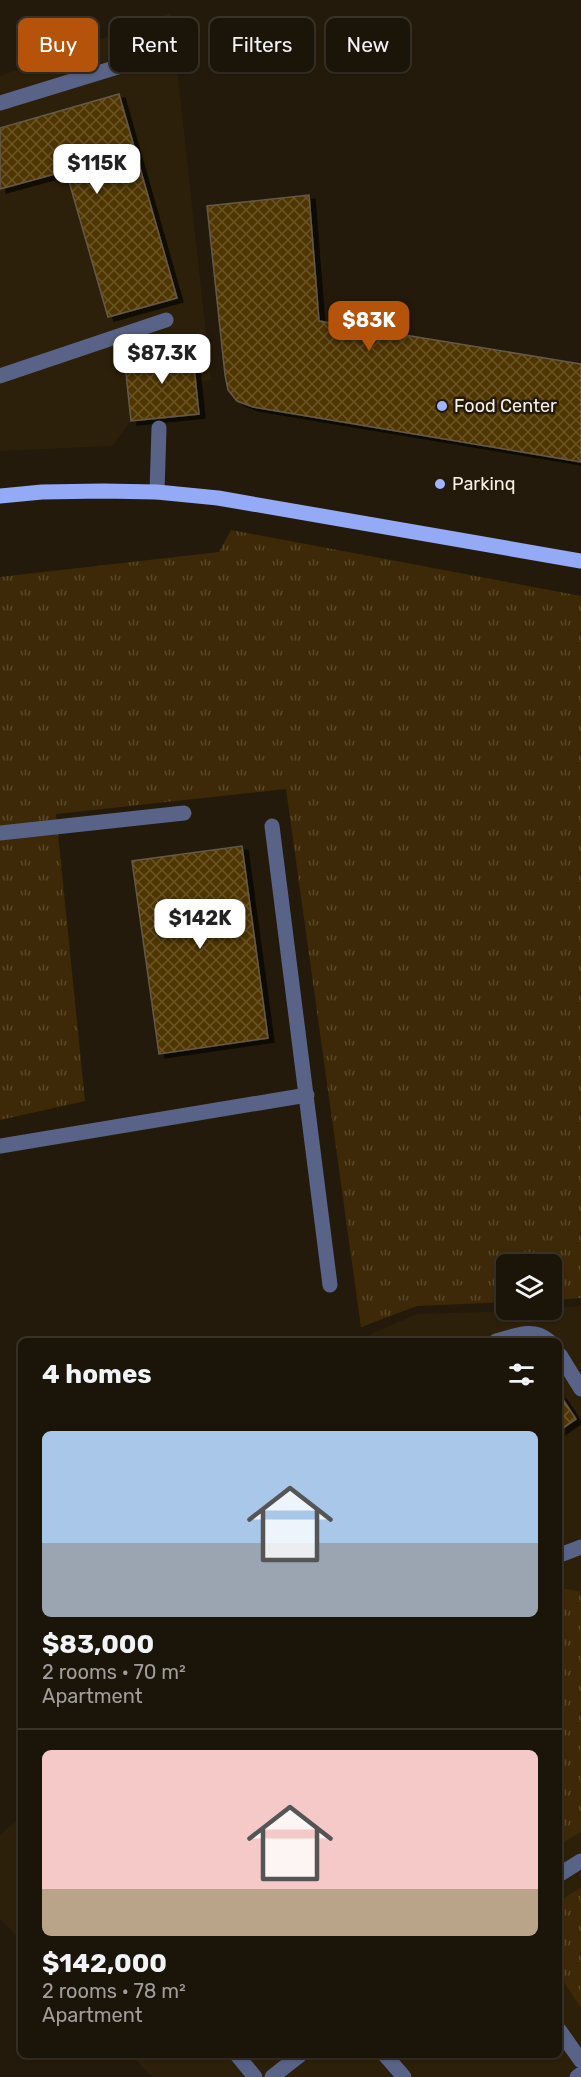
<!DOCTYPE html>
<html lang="en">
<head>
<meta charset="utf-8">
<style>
	:root { --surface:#1b1408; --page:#241d12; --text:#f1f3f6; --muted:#a09e9c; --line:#393329; --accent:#b45309 }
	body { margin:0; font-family:Rubik,sans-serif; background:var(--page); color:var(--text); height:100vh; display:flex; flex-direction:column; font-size:22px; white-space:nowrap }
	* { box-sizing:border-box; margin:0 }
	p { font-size:20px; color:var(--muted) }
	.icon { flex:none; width:33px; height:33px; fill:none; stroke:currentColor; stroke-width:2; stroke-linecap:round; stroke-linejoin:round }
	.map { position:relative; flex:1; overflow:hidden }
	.panel { position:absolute; left:18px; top:1338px; width:544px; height:720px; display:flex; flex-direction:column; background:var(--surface); border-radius:9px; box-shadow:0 2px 4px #0004,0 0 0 2px var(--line) }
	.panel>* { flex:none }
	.hud { position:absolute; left:18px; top:18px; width:546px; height:54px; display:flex; gap:12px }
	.controls { position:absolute; left:496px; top:1254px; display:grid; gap:12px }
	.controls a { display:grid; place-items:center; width:66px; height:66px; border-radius:9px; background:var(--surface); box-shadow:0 2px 4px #0004,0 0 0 2px var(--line); font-size:30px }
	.price { position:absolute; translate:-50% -51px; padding:0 14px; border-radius:12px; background:#fff; color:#222; font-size:20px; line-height:39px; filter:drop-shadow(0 2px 3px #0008) }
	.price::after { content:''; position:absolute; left:50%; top:36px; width:18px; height:14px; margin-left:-9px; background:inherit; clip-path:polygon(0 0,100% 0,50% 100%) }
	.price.active { background:var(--accent); color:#fff }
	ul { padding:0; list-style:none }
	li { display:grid; align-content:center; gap:12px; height:318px; padding:0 24px }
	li+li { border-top:2px solid var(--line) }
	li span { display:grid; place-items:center; height:186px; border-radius:9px; color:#555 }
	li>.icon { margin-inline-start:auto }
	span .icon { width:108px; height:108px; fill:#fffc; stroke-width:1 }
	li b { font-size:26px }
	h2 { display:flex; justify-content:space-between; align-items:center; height:72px; padding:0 24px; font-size:26px }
	.pill { padding:0 21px; border-radius:9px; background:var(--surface); box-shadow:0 2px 4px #0004,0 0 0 2px var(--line); font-size:21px; line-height:54px }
	.pill.active { background:var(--accent); color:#fff }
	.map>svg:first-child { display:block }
	.built { fill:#2d200a }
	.grass { fill:url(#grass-tufts) }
	.building { fill:url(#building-cross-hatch); stroke:#655949; stroke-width:1.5; filter:url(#shadow) }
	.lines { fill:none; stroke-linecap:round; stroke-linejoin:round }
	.service { stroke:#586387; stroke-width:15 }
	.primary { stroke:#94aaf6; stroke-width:15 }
	.poi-dot { fill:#9eb4fd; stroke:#241a0b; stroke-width:2 }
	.labels { text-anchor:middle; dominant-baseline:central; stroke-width:5; stroke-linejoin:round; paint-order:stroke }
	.poi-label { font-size:18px; fill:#f8f1e7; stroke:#241a0b; text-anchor:start }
</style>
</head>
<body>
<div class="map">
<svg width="581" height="2077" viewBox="0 0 581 2077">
	<defs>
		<pattern id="grass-tufts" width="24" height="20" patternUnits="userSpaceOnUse" patternTransform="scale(1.5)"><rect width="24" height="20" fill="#3d2907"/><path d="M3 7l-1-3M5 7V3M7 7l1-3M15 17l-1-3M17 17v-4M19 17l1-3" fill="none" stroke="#5a482b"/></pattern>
		<pattern id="building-cross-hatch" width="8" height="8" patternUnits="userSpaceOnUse" patternTransform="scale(1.5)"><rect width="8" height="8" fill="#503602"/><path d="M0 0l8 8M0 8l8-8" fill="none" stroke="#6a5427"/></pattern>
		<filter id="shadow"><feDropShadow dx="6" dy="4" stdDeviation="0" flood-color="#0009"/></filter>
	</defs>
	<rect width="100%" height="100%" fill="#241a0b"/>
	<!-- built -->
	<path class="built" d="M171,13L211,380L196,383L124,356L131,421L112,446L0,451V76Z
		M581,1306V2077H152L131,2055H560V1341H355L417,1314L552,1310V1308Z
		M21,1817V1941L0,1919V1835Z"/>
	<!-- grass -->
	<path class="grass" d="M231,530L581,596V1298L552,1300V1264H507V1302L417,1306L361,1327L286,789L56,814L85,1101L0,1120V577L219,552Z
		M560,1588L581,1592V1832L560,1844Z
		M581,1888V2008L560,1976V1900Z"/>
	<!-- building -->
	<path class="building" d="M119,94L177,298L108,317L66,171L0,189V128Z
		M309,195L319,321L581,364V462L253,407L237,401L228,390L225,375L207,206Z
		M192,348L199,414L131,421L124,355Z
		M242,846L268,1038L159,1054L132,861Z
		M560,1395L576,1419L560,1430Z"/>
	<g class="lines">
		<!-- service -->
		<path class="service" d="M0,103L124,65
			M0,376L166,320
			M157,492L159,428
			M272,826L330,1285
			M0,833L184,813
			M0,1146L307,1095
			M496,1341C515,1336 533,1327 549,1341
			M560,1355L581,1389
			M560,1555L581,1547
			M560,1874L581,1861
			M560,2031L581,2061
			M237,2055L255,2077
			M385,2055L404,2077
			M272,2077L300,2055
			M577,2077L581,2074"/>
		<!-- primary -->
		<path class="primary" d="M0,496L42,492L103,491L157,492L218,498L581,561"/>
	</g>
	<!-- markers -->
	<g class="poi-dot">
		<circle cx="442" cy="406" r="6"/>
		<circle cx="440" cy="484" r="6"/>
	</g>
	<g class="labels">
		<!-- poi labels -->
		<g class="poi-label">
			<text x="454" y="406">Food Center</text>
			<text x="452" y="484">Parkinq</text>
		</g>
	</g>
</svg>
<div class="controls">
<a><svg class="icon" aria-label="layers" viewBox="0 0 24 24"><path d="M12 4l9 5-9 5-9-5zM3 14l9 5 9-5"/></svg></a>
</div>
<b class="price" style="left:97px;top:195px">$115K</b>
<b class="price active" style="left:369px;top:352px">$83K</b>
<b class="price" style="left:162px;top:385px">$87.3K</b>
<b class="price" style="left:200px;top:950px">$142K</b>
<div class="hud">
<a class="pill active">Buy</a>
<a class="pill">Rent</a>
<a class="pill">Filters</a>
<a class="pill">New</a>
</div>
<section class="panel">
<h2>4 homes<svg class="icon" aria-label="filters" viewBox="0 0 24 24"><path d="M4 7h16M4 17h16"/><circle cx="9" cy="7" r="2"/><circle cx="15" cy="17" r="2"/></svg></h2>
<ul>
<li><span style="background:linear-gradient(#a9c7e8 60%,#9aa5b1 0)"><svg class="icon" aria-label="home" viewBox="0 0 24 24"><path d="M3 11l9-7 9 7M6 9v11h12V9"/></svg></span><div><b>$83,000</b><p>2 rooms · 70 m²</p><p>Apartment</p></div></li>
<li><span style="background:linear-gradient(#f6c9c9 75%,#b9a48a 0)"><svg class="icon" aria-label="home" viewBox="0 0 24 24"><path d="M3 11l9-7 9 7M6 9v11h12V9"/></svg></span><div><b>$142,000</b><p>2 rooms · 78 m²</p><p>Apartment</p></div></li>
</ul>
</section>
</div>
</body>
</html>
